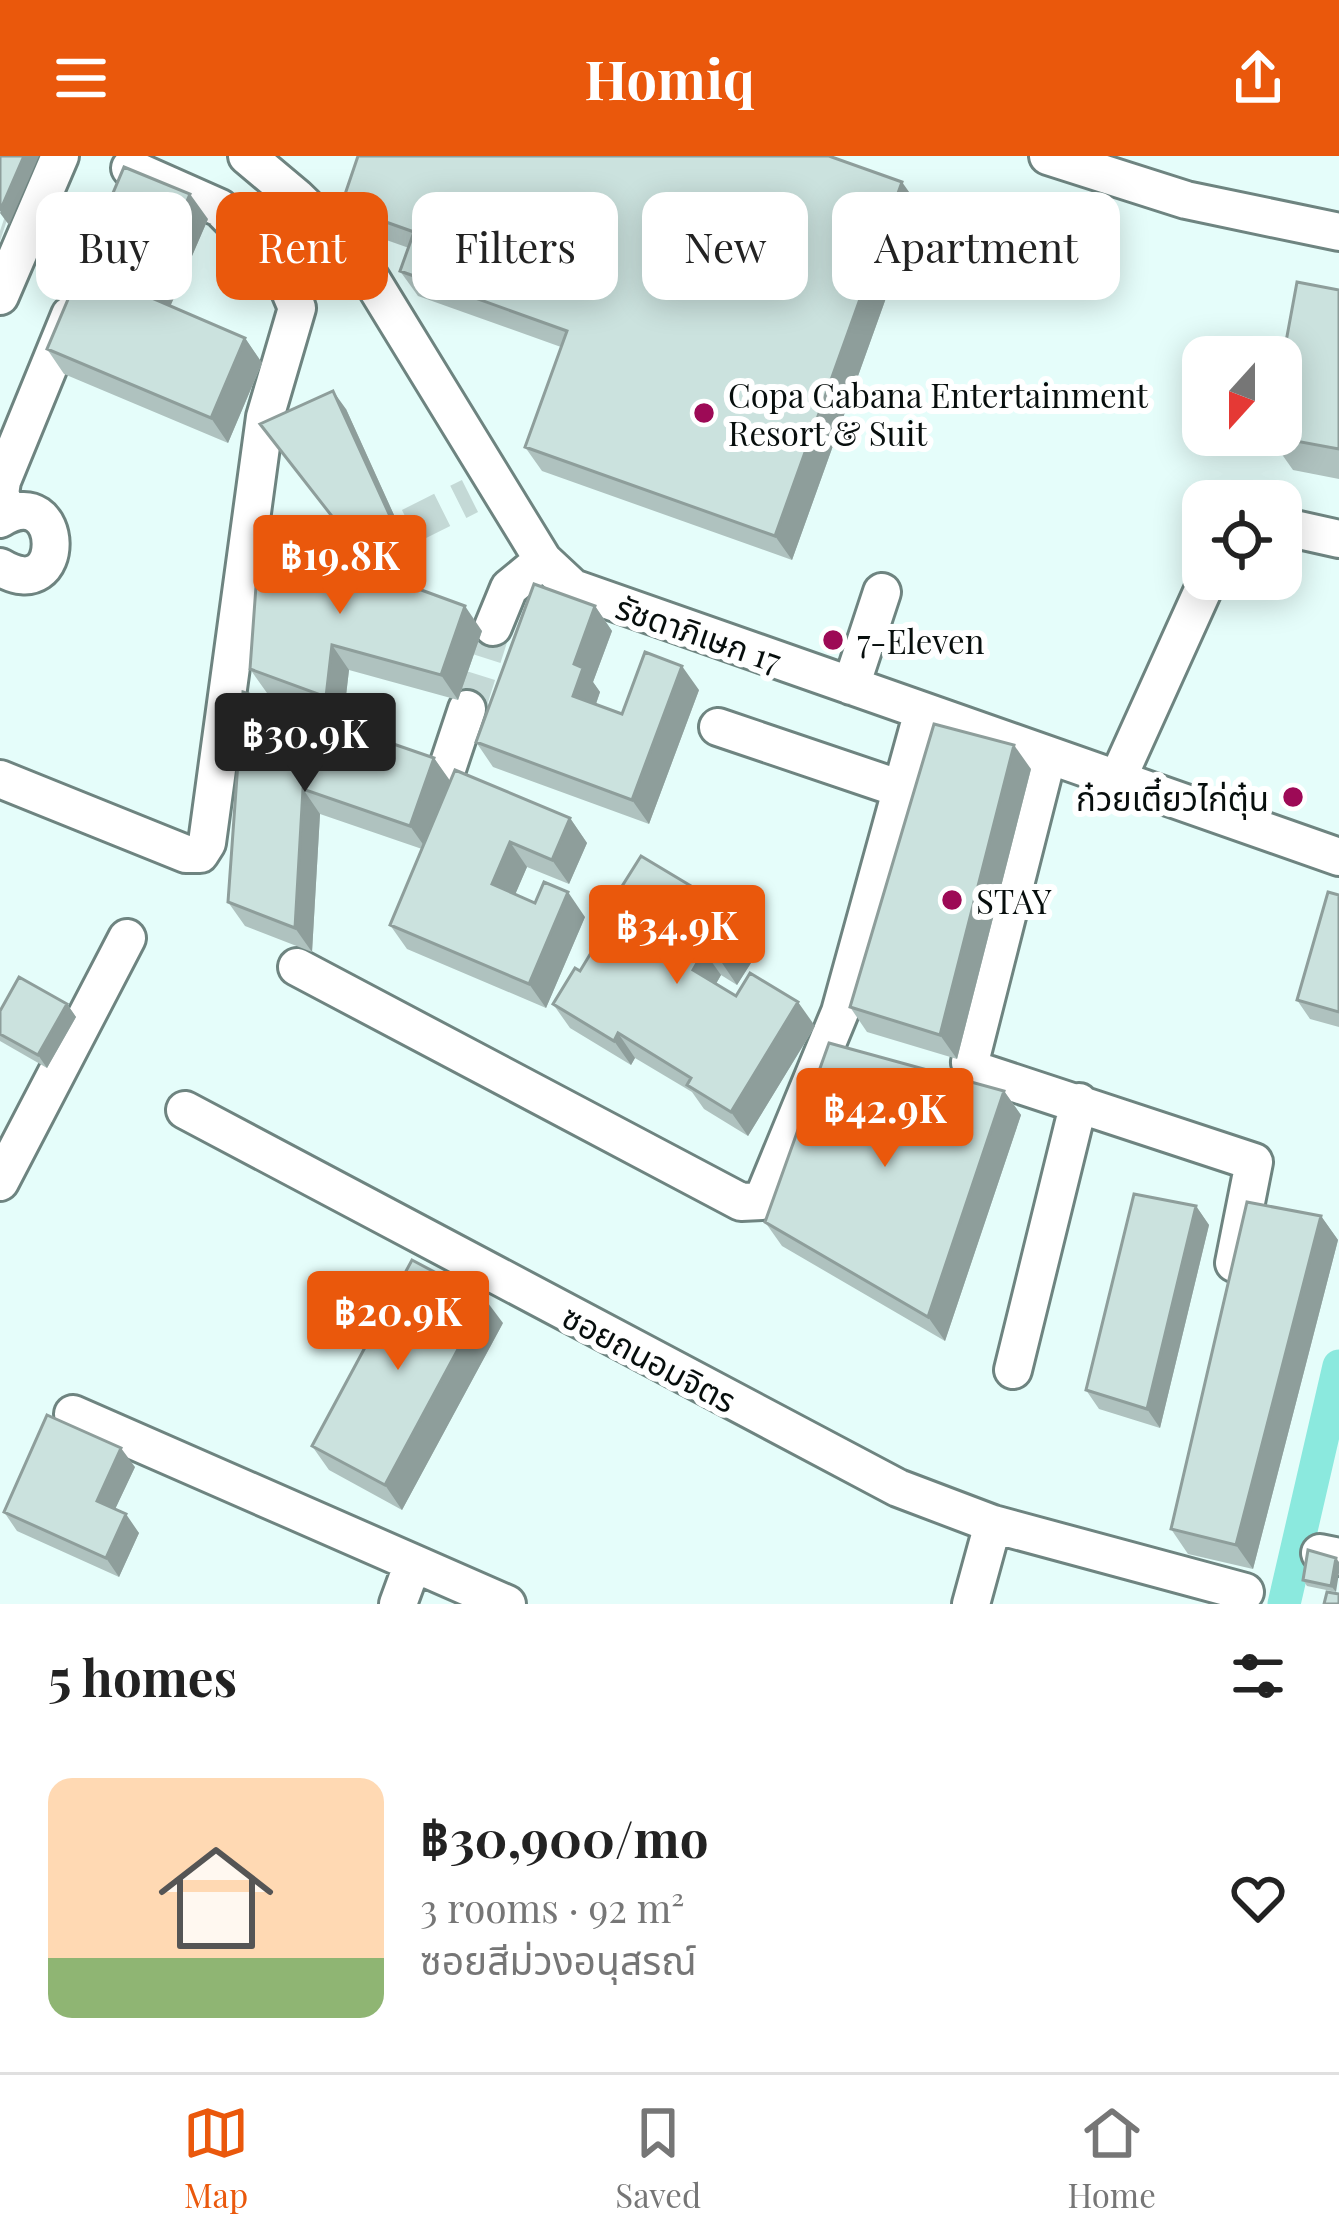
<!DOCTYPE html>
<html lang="en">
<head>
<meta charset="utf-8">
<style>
	:root { --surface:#fff; --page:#f2f2f2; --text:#222; --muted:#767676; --line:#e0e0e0; --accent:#ea580c }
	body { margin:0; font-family:"Playfair Display","Noto Sans Thai",serif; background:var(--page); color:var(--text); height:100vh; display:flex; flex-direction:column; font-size:45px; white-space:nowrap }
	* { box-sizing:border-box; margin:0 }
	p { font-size:39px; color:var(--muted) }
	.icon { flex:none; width:66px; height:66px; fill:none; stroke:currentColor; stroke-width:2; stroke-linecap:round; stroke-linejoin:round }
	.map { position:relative; height:1448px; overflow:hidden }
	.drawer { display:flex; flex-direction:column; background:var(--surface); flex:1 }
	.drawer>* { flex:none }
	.guide { position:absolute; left:36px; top:36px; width:1269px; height:108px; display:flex; gap:24px }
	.needle { width:78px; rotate:201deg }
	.buttons { position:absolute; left:1182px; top:180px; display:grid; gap:24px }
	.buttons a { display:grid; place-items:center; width:120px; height:120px; border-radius:24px; background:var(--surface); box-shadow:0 6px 30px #0003; font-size:60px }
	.price { position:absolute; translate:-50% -102px; padding:0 27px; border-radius:12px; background:var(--accent); color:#fff; font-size:39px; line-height:78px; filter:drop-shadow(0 3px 6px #0008) }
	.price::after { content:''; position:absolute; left:50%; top:72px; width:36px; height:27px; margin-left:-18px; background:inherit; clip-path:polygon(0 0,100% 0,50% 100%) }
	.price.active { background:#222; color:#fff }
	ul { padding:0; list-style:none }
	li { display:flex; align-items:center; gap:36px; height:300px; padding:0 48px }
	li span { display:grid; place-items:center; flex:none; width:336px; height:240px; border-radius:24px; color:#555 }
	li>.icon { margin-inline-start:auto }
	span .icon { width:144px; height:144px; fill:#fffc; stroke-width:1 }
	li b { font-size:51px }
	h2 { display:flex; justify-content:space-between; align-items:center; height:144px; padding:0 48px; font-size:51px }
	.tag { padding:0 42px; border-radius:24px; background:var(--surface); box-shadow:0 6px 30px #0003; font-size:42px; line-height:108px }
	.tag.active { background:var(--accent); color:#fff }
	header { display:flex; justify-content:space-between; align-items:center; height:156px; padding:0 48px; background:var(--accent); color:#fff; font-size:54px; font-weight:700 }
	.tabs { display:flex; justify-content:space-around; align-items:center; height:168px; border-top:3px solid var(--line); background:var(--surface); font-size:33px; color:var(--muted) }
	.tabs a { display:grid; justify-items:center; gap:6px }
	.tabs .active { color:var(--accent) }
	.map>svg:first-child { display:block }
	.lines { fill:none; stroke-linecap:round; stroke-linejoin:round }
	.canal { stroke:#8be9de; stroke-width:33 }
	.minor-tunnel { stroke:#c4d9d6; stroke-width:36; stroke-dasharray:36 18; stroke-linecap:butt }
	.minor-casing { stroke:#6e8480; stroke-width:42 }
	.minor { stroke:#fff; stroke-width:36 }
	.wall { fill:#afc2bf }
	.shaded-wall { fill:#8e9e9b }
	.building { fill:#cbe2de; stroke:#8e9e9b; stroke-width:3 }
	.poi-dot { fill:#9d0a56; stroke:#fff; stroke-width:4.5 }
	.labels { text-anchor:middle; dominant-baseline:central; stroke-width:12; stroke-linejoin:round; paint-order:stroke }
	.poi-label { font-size:33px; fill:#070e0d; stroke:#fff; text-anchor:start }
	.street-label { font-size:33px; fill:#070e0d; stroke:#fff }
</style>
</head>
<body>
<header><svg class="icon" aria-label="menu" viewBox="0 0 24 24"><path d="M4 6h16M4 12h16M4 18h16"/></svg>Homiq<svg class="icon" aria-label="share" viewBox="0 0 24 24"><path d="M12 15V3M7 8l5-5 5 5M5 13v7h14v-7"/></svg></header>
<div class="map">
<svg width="1339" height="1448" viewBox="0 0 1339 1448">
	<rect width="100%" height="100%" fill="#e5fdfa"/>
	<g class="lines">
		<!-- canal -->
		<path class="canal" d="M1284,1448L1339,1210"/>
		<!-- minor-tunnel -->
		<path class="minor-tunnel" d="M0,75L3,76
			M410,370L470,340
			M467,553L493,471"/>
		<!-- minor casing -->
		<g class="minor-casing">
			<path id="minor" d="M247,0L296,41L357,100L543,404L573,432L1339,701
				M1048,0L1186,44L1339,76
				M0,140L60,0
				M9,358L0,338L2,325L70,159
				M0,363C66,322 69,453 0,411
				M1281,370L1339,383
				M493,471L509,432L543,404
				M851,530L882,436
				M718,571L901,633
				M1048,599L970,906L978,915L1254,1006L1234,1107
				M447,613L467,553
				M0,623L186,698H200L207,687L265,261L297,152L281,114L220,52L130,12
				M1117,624L1208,423
				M297,811L741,1046L762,1045L840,856L923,555
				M185,954L898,1332L993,1368L1245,1436
				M0,1026L127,782
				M1013,1214L1079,946
				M73,1258L507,1448
				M1320,1397L1339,1401
				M398,1448L413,1407
				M971,1448L993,1368"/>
		</g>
		<!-- minor -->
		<use href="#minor" class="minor"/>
	</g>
	<!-- wall -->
	<path class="wall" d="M341,50H919L792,404L542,315L525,291L561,191L418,140L400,115L409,92L358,74Z
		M208,63L170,150L245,182L262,207L228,287L64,218L47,193Z
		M1339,134V323L1293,314L1269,280Z
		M346,253L413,401L377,418L482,475L458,544L349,514L343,565L267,537L250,513L375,417L260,268Z
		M595,450L612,475L593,526L600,536L596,548L622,558L699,534L649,668L493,611L476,586Z
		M243,536L434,602L450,626L570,662L587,687L569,728L527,711L515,738L535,747L585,761L546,852L407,793L390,769L422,693L320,658L312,796L245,770L228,746Z
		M1031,613L957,903L867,876L850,851Z
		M619,735L763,788L737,829L721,819L716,828L736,840L815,870L748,980L704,953L692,936L635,902L631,909L570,872L553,848L580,815L624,742Z
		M1339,739V871L1310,863L1297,844Z
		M67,848L76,861L47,912L0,885V855Z
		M1004,935L1021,959L945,1185L782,1090L765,1066Z
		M1196,1050L1209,1069L1160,1272L1099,1253L1086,1234Z
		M1321,1060L1338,1084L1253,1413L1188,1398L1171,1373Z
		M503,1167L402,1354L329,1314L312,1290Z
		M135,1311L115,1353L139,1377L119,1421L17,1375L4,1356Z
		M1308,1394L1336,1436L1307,1430L1303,1424Z"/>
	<!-- shaded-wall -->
	<path class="shaded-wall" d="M24,0H39L9,69L0,57Z
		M902,26L919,50L792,404L775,380Z
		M190,38L208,63L164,165L147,140Z
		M245,182L262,207L228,287L211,262Z
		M333,235L346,253L413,401L400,382Z
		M465,450L482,475L458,544L441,519Z
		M595,450L612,475L593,526L600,536L590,565L573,540L574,508Z
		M332,489L349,514L343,565L326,541Z
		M682,510L699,534L649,668L632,644Z
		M1014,589L1031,613L957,903L940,879Z
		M434,602L451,626L427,694L410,670Z
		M303,633L320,658L312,796L295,772Z
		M570,662L587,687L569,728L552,704Z
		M510,686L527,711L509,753L492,728Z
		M568,736L585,761L546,852L529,828Z
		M746,763L763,788L737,829L720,804Z
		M704,795L721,819L710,838L693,814Z
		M798,846L815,870L748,980L731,956Z
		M67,848L76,861L47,912L38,899Z
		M618,877L635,902L631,909L614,885Z
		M1004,935L1021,959L945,1185L928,1161Z
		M1196,1050L1209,1069L1160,1272L1147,1253Z
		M1321,1060L1338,1084L1253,1413L1236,1389Z
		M485,1143L503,1167L402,1354L385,1329Z
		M121,1292L135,1311L110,1364L97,1345Z
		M126,1358L139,1377L119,1421L106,1402Z
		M1336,1402L1339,1406V1417L1336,1436L1331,1430Z"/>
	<!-- building -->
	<path class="building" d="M0,0H24L0,55Z
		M358,0H829L902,26L775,380L525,291L567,175L400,115L414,76L341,50Z
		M124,11L190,38L147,140L245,182L211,262L47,193Z
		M1297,126L1339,134V293L1269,280L1281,279V213Z
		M333,235L400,382L363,400L260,268Z
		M260,375L465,450L441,519L332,489L326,541L250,513Z
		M534,428L595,450L574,508L583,512L573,540L622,558L645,496L682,510L632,644L476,586Z
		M243,536L434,602L410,670L303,633L295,772L228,746Z
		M934,568L1014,589L940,879L850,851Z
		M455,614L570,662L552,704L510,686L492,728L535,747L544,726L568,736L529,828L390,769Z
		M641,700L746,763L720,804L704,795L693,814L736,840L750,817L798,846L731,956L687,929L691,922L618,877L614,885L553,848L575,812L580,815L626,739L619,735Z
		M1328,736L1339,739V856L1297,844Z
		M19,821L67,848L38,899L0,878V855Z
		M829,887L1004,935L928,1161L765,1066Z
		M1134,1038L1196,1050L1147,1253L1086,1234Z
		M1247,1046L1321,1060L1236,1389L1171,1373Z
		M412,1104L485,1143L385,1329L312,1290Z
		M47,1259L121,1292L97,1345L126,1358L106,1402L4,1356Z
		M1308,1394L1336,1402L1331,1430L1303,1424Z
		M1327,1436L1339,1438V1448H1324Z"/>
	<!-- markers -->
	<g class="poi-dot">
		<circle cx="704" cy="257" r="12"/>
		<circle cx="833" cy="484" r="12"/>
		<circle cx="1293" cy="641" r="12"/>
		<circle cx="952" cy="744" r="12"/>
	</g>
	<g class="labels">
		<!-- poi labels -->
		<g class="poi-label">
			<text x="728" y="238">Copa Cabana Entertainment<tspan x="728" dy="38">Resort &amp; Suit</tspan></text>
			<text x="857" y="484">7-Eleven</text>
			<text x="1269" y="641" text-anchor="end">ก๋วยเตี๋ยวไก่ตุ๋น</text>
			<text x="976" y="744">STAY</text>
		</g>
		<!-- street labels -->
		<g class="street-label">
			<text transform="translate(699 476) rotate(19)">รัชดาภิเษก 17</text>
			<text transform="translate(650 1201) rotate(28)">ซอยถนอมจิตร</text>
		</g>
	</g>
</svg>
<div class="buttons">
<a><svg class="needle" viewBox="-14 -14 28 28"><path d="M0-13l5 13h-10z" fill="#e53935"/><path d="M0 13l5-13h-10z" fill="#767676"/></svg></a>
<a><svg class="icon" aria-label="locate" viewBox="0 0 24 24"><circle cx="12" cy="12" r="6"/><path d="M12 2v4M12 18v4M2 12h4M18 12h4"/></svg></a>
</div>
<b class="price" style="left:340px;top:461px">฿19.8K</b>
<b class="price active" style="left:305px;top:639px">฿30.9K</b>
<b class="price" style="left:677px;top:831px">฿34.9K</b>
<b class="price" style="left:885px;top:1014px">฿42.9K</b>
<b class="price" style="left:398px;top:1217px">฿20.9K</b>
<div class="guide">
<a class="tag">Buy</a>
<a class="tag active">Rent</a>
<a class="tag">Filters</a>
<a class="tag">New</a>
<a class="tag">Apartment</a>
</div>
</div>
<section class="drawer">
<h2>5 homes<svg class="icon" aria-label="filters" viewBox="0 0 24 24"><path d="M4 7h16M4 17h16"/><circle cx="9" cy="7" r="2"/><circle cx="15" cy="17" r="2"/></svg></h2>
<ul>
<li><span style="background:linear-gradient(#ffd9b3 75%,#8fb573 0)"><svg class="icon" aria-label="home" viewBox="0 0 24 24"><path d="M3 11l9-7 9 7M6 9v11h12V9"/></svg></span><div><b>฿30,900/mo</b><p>3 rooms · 92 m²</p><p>ซอยสีม่วงอนุสรณ์</p></div><svg class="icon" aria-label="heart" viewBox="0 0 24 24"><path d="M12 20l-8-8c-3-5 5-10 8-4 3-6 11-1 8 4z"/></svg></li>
</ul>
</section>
<nav class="tabs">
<a class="active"><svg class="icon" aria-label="map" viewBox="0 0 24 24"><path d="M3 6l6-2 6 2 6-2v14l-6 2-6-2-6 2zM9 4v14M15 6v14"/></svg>Map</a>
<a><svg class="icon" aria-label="saved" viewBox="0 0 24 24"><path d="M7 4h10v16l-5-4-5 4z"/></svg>Saved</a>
<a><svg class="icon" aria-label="home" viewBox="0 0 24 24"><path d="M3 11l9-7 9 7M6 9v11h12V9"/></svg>Home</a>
</nav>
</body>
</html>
